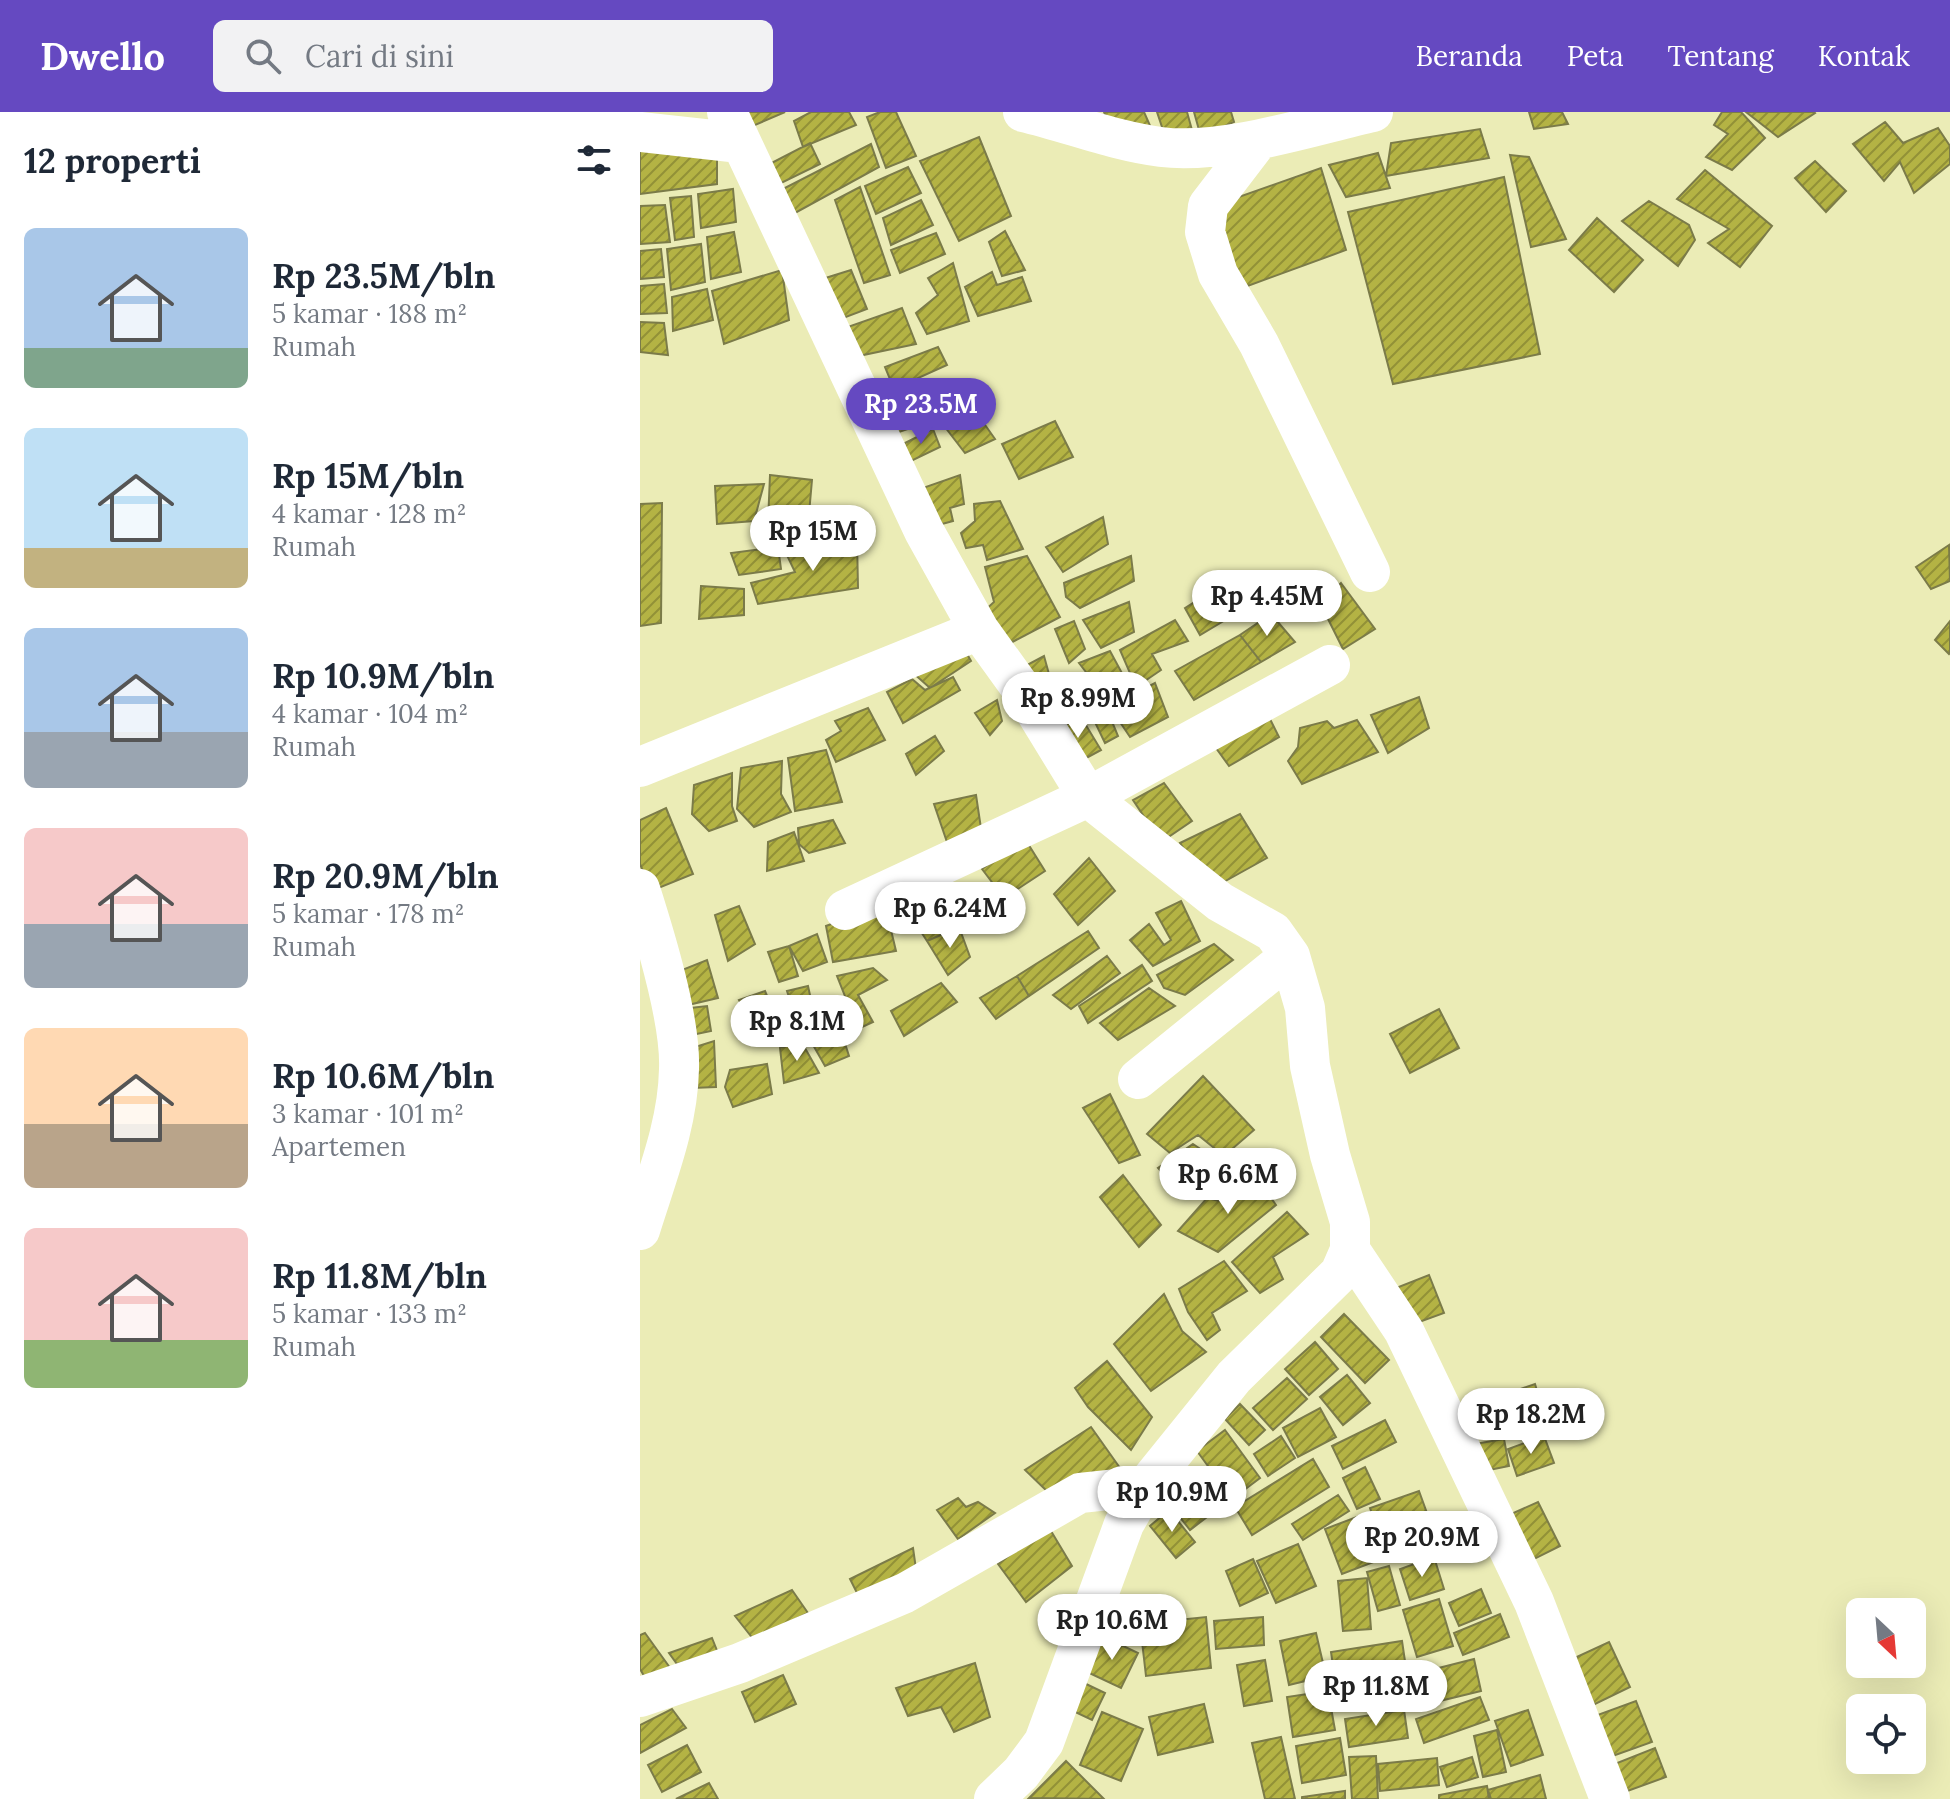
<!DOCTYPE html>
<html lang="id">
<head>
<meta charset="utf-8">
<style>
	:root { --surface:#fff; --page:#f2f2f3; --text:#1f2937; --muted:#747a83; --accent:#6549c1 }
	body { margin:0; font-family:Lora,serif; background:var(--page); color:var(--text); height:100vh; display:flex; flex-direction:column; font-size:30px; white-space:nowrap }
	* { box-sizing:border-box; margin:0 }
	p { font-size:26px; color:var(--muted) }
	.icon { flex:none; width:44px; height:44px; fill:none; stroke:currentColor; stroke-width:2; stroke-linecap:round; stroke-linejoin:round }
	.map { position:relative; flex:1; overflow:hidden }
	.details { display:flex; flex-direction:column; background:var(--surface); width:640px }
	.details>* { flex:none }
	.needle { width:52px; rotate:154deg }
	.buttons { position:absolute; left:1206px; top:1486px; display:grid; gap:16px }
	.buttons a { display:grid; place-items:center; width:80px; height:80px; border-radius:12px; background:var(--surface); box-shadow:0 8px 32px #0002; font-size:40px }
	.price { position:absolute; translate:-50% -68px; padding:0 18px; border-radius:28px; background:#fff; color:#222; font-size:26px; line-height:52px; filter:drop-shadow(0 2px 4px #0008) }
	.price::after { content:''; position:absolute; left:50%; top:48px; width:24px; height:18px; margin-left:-12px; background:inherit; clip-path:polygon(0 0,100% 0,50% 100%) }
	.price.selected { background:var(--accent); color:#fff }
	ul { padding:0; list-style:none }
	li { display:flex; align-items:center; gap:24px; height:200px; padding:0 24px }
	li span { display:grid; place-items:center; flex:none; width:224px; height:160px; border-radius:12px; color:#555 }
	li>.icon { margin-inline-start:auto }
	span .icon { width:96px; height:96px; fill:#fffc; stroke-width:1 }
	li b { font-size:34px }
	h2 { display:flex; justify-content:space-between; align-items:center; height:96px; padding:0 24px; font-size:34px }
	header { display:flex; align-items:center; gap:48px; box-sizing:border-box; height:112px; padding:0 40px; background:var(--accent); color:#fff }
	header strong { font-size:38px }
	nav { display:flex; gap:44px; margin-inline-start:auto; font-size:28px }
	.search { width:560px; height:72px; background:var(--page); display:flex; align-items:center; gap:20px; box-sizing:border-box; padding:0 28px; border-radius:12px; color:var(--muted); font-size:30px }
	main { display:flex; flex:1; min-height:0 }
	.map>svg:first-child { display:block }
	.building { fill:url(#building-hatch); stroke:#7b7b49; stroke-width:2 }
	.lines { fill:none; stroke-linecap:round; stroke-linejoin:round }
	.minor { stroke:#fff; stroke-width:40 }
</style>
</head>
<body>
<header>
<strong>Dwello</strong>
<div class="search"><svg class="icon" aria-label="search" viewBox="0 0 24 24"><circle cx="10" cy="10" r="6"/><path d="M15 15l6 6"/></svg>Cari di sini</div>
<nav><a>Beranda</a><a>Peta</a><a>Tentang</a><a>Kontak</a></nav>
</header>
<main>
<section class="details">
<h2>12 properti<svg class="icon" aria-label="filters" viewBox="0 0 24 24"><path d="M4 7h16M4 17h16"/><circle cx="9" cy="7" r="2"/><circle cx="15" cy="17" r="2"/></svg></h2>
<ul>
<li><span style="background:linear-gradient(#a9c7e8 75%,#7fa58c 0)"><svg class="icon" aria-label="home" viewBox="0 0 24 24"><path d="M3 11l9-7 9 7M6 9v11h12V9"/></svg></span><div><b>Rp 23.5M/bln</b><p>5 kamar · 188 m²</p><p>Rumah</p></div></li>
<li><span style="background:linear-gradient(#bfe0f5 75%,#c2b280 0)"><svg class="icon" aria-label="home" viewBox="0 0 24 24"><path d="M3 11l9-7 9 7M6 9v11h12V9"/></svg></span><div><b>Rp 15M/bln</b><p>4 kamar · 128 m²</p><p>Rumah</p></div></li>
<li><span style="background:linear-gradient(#a9c7e8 65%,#9aa5b1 0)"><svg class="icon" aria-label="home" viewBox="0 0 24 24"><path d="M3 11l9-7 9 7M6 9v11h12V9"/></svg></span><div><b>Rp 10.9M/bln</b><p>4 kamar · 104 m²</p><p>Rumah</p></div></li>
<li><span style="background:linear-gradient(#f6c9c9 60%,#9aa5b1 0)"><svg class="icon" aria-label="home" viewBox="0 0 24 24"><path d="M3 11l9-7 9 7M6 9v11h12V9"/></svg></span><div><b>Rp 20.9M/bln</b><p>5 kamar · 178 m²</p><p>Rumah</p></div></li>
<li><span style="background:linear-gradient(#ffd9b3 60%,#b9a48a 0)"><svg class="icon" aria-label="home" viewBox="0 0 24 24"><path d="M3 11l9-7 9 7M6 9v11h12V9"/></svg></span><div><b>Rp 10.6M/bln</b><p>3 kamar · 101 m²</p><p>Apartemen</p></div></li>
<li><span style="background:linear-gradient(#f6c9c9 70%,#8fb573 0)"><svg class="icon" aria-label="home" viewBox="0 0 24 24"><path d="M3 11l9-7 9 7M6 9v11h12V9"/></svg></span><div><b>Rp 11.8M/bln</b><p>5 kamar · 133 m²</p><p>Rumah</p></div></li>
</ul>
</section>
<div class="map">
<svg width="1310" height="1687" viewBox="0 0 1310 1687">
	<defs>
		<pattern id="building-hatch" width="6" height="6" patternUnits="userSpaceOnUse" patternTransform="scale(2)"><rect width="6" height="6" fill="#b4b344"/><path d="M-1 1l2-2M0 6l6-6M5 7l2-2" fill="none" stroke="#929137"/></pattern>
	</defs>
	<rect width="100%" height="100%" fill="#ebecb6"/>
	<!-- building -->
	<path class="building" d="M93,0H145L101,19Z
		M171,0H209L216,13L163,35L154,9Z
		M240,0H256L276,44L246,56L227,5Z
		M464,0H504L515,25L473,22Z
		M517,0H547L552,18L526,27Z
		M554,0H591L594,10L561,25Z
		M889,0H922L928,12L894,17Z
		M1082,0H1101L1125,26L1092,58L1066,45L1088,22L1074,13Z
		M1106,0H1174L1175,1L1138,25Z
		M1245,10L1263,31L1298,16L1310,34V52L1274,81L1260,50L1244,69L1213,32Z
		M840,17L849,46L746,64L751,31Z
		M339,25L371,104L319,129L280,49Z
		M0,28L77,35V72L0,82Z
		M170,31L180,52L131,76L122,56Z
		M231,32L239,55L144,107L135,81Z
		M738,41L750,76L706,85L689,53Z
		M870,43L889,45L926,127L891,135Z
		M1175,49L1206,79L1186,100L1155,66Z
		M268,55L281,81L236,102L225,74Z
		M681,56L706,138L602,176L578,145L579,92Z
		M1065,58L1132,114L1100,155L1068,131L1089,117L1037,87Z
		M864,65L900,242L753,272L708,100Z
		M220,75L250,163L224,171L195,88Z
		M93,77L96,110L61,116L58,82Z
		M51,84L54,125L35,128L30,86Z
		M281,88L293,113L251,133L243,106Z
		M1009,89L1049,113L1055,128L1038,154L982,109Z
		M25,93L30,130L0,132V94Z
		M957,106L1003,148L974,180L929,138Z
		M365,119L385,158L362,164L349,130Z
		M94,120L101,160L71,167L67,125Z
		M296,121L305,142L260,161L251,138Z
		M61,132L65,170L31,178L27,137Z
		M21,137L24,165L0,167V139Z
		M313,151L329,209L287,222L276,201L298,183L288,166Z
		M142,158L149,208L84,232L72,179Z
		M211,158L227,197L190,211L176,169Z
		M352,160L357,173L382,165L391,189L338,204L325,175Z
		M24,172L27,201L0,202V174Z
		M67,177L73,208L33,219L32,185Z
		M262,196L276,232L209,246L199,218Z
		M0,210L24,211L28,243L0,240Z
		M298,235L307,253L254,277L245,255Z
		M254,277L271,316L244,325L227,292Z
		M341,287L343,310L355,327L325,341L305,315L308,300Z
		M415,309L433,345L379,367L362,332Z
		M293,317L300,335L269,350L261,333Z
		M130,363L172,368L168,413L128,411Z
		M320,363L324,392L310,396L313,409L291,415L277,378Z
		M124,372L114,409L77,412L75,374Z
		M360,389L383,437L347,448L343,433L326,436L321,421L335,409L334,392Z
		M22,391L21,511L0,514V392Z
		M463,405L468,432L423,460L406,435Z
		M217,427L218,476L118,492L111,471L155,460L145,439Z
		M1309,433L1310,469L1291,477L1276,455Z
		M138,435L141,457L99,463L91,441Z
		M387,444L420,505L357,538L343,500L354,490L345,455Z
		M491,444L494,469L440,496L426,485L424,471Z
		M701,471L735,517L703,537L680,491Z
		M61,474L104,477V503L59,507Z
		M572,479L587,507L560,523L545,496Z
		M489,490L494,520L461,536L443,508Z
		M631,502L655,530L621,550L600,523Z
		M535,508L548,529L512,542L521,558L496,575L480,538Z
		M434,509L445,537L429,551L415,517Z
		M1310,509V541L1309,542L1295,528Z
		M600,523L621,550L554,588L535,559Z
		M322,533L331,549L290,576L272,560Z
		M470,539L483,563L459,577L439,551Z
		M404,544L412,573L389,574L374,560Z
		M439,562L455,584L429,597L412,573Z
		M313,565L320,578L263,611L247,580L272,567L285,578Z
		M515,571L528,605L490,625L470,595Z
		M779,585L789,616L748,641L731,603Z
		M357,588L362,609L350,623L335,601Z
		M228,596L245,628L196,650L186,628L201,619L195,609Z
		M468,600L478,624L465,631L452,604Z
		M628,603L639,625L589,654L576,636Z
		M441,605L461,638L439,650L414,619Z
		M717,608L738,640L662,672L648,649L658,635L660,616L687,609L694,616Z
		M295,624L304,639L276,663L266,642Z
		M186,638L202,690L155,699L148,646Z
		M142,649L141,682L151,700L114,715L97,697L101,656Z
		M92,661V694L97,709L69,719L52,702L54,673Z
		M524,671L552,709L521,730L493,688Z
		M336,683L342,723L308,733L294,692Z
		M26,696L53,762L11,779L0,752V708Z
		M600,702L627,746L571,777L540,731Z
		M193,708L205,731L169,741L159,732L158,716Z
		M154,720L164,749L127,759L128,730Z
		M385,727L405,759L364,786L342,757Z
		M449,746L475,779L438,813L414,782Z
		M295,777L319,815L287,829L269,801L273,788Z
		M541,789L560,829L513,854L490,828L509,812L524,833L531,828L516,801Z
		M245,793L256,839L193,850L186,814Z
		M99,794L115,832L88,849L75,803Z
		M319,815L330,845L308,863L287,829Z
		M448,819L459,836L389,884L377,864Z
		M177,822L187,850L163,859L149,834Z
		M574,832L593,848L545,883L524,876L517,863Z
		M149,834L158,864L139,870L128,840Z
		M467,844L480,861L431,897L413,883Z
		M67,848L78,886L48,893L37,860Z
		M502,853L512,869L448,911L439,894Z
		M233,856L247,868L218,883L233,910L218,917L197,864Z
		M377,864L389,884L356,907L340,886Z
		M301,871L317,890L264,924L251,899Z
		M168,874L175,906L159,915L147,879Z
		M509,876L535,894L478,928L460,911Z
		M125,879L139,913L121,925L99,888Z
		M67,894L71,919L42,925V897Z
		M799,897L819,936L770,961L750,922Z
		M199,913L209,944L185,954L168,924Z
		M74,929L76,975L52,976L49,937Z
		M161,929L179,961L144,971L140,936Z
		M127,952L132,982L93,995L85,975L90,958Z
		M563,964L614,1018L584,1044L558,1023L530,1041L507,1022Z
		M470,982L500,1043L479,1051L443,996Z
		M553,1032L583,1052L542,1082L518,1056Z
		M483,1063L521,1113L499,1135L460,1085Z
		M617,1066L636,1093L578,1140L538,1119L567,1086L579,1089Z
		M647,1100L668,1122L633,1145L643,1167L620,1181L592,1150Z
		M584,1149L607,1179L572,1201L580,1218L567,1228L548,1200L539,1177Z
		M789,1163L804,1201L771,1213L756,1176Z
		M524,1182L542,1219L566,1240L511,1279L474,1232Z
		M704,1202L749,1248L725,1271L681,1225Z
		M675,1230L698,1257L669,1283L645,1257Z
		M467,1249L512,1305L491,1338L448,1295L435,1276Z
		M707,1263L730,1291L703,1313L680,1285Z
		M647,1266L667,1287L633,1318L613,1296Z
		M895,1272L906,1308L870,1320L857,1285Z
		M600,1292L625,1318L609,1333L585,1307Z
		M680,1296L696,1325L658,1345L643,1316Z
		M745,1308L756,1330L703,1357L692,1334Z
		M451,1315L480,1356L410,1382L385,1358Z
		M585,1318L620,1366L592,1387L557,1339Z
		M641,1324L655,1346L628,1364L614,1342Z
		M904,1324L914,1351L877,1364L868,1337Z
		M864,1327L869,1354L834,1361L829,1333Z
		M673,1347L689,1375L612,1423L595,1395Z
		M725,1355L740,1387L717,1397L703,1366Z
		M561,1356L588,1389L550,1418L524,1385Z
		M779,1379L796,1426L746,1443L730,1396Z
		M698,1383L709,1399L663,1428L652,1412Z
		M318,1386L326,1395L338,1390L355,1401L318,1427L297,1398Z
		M898,1390L920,1434L882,1453L860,1407Z
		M529,1398L555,1430L536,1446L510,1414Z
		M722,1403L739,1448L702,1462L685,1417Z
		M408,1414L432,1454L386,1490L358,1452Z
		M658,1432L676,1474L636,1491L617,1449Z
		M273,1436L276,1457L220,1487L210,1467Z
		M794,1445L804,1477L770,1488L760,1457Z
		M613,1447L628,1481L600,1494L586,1459Z
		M749,1454L760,1493L738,1499L727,1460Z
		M727,1466L731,1517L703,1519L698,1469Z
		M841,1477L851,1501L819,1514L809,1491Z
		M152,1478L168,1501L114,1528L95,1504Z
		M799,1487L813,1534L777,1545L763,1498Z
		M860,1502L869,1525L823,1543L814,1521Z
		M566,1505L571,1556L506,1564L500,1512Z
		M623,1505L624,1533L576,1537L574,1509Z
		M5,1521L33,1560L7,1569L0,1557V1523Z
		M676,1521L686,1564L649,1573L640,1529Z
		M462,1524L498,1541L481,1576L445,1559Z
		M72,1526L78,1541L37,1552L29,1541Z
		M762,1529L766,1556L695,1567L691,1540Z
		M969,1530L990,1575L949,1595L928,1549Z
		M834,1547L841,1579L771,1596L763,1565Z
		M625,1548L632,1589L604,1594L597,1553Z
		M335,1551L350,1605L314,1620L301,1595L268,1604L256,1576Z
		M143,1563L156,1592L115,1610L102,1580Z
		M444,1571L465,1581L452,1608L431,1598Z
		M688,1579L695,1618L653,1625L647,1585Z
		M840,1585L849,1608L784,1631L776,1607Z
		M996,1589L1012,1630L967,1646L952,1605Z
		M564,1592L573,1630L518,1643L509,1605Z
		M32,1597L46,1616L0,1641V1613Z
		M764,1598L768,1626L709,1635L705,1607Z
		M888,1598L903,1643L871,1654L855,1609Z
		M462,1600L503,1617L481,1669L440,1653Z
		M857,1618L866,1660L843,1665L834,1624Z
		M641,1625L655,1687H625L612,1631Z
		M700,1626L706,1663L662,1671L656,1634Z
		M47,1633L61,1660L22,1680L8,1653Z
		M1015,1636L1026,1665L982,1681L972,1653Z
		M736,1644L738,1687H712L709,1645Z
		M832,1645L838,1665L807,1675L800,1655Z
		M797,1646L799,1673L740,1679L738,1652Z
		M426,1649L464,1687L389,1686Z
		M900,1663L906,1687H851L848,1678Z
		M69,1671L78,1687H36Z
		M847,1674L849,1687H799V1683Z
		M705,1679V1687H662V1685Z"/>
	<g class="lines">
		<!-- minor -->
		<path class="minor" d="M87,0L284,419L339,518L383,579L448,685L580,790L633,820L650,844L665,896L670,954L690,1043L710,1110V1138L700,1161L594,1265L506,1374L484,1412L404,1630L381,1661L354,1687
			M383,0C430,11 473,29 521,35C583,43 671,14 733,0
			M0,20L100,31
			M617,30L568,94L565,120L578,162L619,232L730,460
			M0,655L339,518
			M0,777C15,824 41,908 39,957C38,1013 16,1066 0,1118
			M205,798L448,685L690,553
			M498,967L650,844
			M710,1138L764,1219L894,1490L970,1687
			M0,1585L100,1551L265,1481L440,1381L506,1374"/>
	</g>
</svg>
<div class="buttons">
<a><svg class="needle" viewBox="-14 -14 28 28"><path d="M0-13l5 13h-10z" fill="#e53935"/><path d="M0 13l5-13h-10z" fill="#747a83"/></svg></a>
<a><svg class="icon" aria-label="locate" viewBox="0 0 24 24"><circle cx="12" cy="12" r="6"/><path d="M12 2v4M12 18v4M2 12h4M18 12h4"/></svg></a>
</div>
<b class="price selected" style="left:281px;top:334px">Rp 23.5M</b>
<b class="price" style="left:173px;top:461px">Rp 15M</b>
<b class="price" style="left:627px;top:526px">Rp 4.45M</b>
<b class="price" style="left:438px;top:628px">Rp 8.99M</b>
<b class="price" style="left:310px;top:838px">Rp 6.24M</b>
<b class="price" style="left:157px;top:951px">Rp 8.1M</b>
<b class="price" style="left:588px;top:1104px">Rp 6.6M</b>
<b class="price" style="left:891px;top:1344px">Rp 18.2M</b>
<b class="price" style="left:532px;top:1422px">Rp 10.9M</b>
<b class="price" style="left:782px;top:1467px">Rp 20.9M</b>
<b class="price" style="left:472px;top:1550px">Rp 10.6M</b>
<b class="price" style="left:736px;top:1616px">Rp 11.8M</b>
</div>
</main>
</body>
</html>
